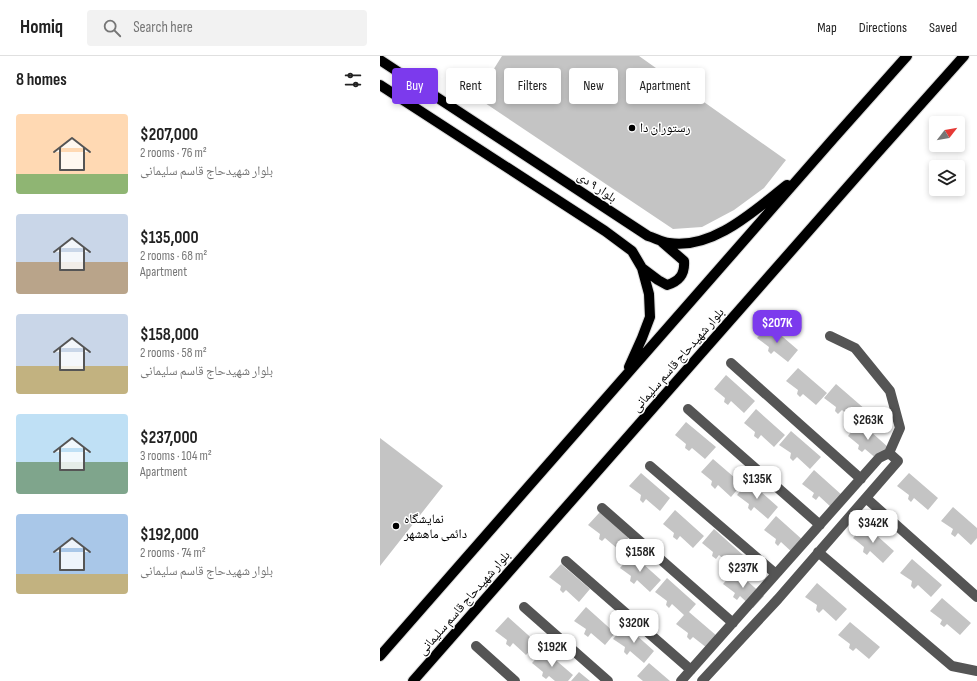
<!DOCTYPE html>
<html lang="en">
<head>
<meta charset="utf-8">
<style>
	:root { --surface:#fff; --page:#f2f2f2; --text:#222; --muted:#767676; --line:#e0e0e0; --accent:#7c3aed }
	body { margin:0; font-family:"Sofia Sans Condensed","Noto Naskh Arabic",sans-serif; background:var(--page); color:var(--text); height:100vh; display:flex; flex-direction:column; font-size:15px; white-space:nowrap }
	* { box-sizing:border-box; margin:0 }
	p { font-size:13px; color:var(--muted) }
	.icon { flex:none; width:22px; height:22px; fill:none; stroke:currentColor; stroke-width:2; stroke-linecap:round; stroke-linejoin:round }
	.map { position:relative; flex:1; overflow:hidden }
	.side { display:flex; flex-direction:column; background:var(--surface); width:380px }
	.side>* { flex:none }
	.banner { position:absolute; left:12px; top:12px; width:380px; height:36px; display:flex; gap:8px }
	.needle { width:26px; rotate:59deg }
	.controls { position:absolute; left:549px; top:60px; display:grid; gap:8px }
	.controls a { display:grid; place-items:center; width:36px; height:36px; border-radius:4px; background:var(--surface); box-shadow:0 2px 6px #0003; font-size:20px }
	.price { position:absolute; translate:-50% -34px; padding:0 9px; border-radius:8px; background:#fff; color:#222; font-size:13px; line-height:26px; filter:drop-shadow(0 1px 2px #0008) }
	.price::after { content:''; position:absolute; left:50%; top:24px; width:12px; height:9px; margin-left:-6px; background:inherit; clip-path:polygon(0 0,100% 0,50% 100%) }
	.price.current { background:var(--accent); color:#fff }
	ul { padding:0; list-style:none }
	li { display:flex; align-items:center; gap:12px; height:100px; padding:0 16px }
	li span { display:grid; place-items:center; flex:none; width:112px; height:80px; border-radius:4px; color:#555 }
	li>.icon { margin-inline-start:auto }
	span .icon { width:48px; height:48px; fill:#fffc; stroke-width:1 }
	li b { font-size:17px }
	h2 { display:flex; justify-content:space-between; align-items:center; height:48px; padding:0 16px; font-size:17px }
	.pill { padding:0 14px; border-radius:4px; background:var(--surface); box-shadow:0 2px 6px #0003; font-size:14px; line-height:36px }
	.pill.current { background:var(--accent); color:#fff }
	header { display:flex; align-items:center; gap:24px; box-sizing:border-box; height:56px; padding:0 20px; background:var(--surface); border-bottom:1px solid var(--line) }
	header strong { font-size:19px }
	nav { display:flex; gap:22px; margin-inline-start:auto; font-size:14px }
	.search { width:280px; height:36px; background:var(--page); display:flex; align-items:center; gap:10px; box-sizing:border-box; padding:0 14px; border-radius:4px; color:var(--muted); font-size:15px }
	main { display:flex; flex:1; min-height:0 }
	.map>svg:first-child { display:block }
	.building { fill:#c4c4c4 }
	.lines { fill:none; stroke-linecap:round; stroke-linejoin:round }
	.major-casing { stroke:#dbdbdb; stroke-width:12 }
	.minor { stroke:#555; stroke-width:10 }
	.major { stroke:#000; stroke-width:10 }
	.poi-dot { fill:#000; stroke:#fff; stroke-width:1.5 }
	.labels { text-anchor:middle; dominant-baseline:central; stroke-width:3; stroke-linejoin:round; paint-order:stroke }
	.poi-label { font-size:13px; fill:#000; stroke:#fff; text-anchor:start }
	.street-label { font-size:13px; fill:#000; stroke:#fff }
</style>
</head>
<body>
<header>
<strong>Homiq</strong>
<div class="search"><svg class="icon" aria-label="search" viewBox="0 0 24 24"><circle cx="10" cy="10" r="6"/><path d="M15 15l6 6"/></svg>Search here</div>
<nav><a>Map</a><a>Directions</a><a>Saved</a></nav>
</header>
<main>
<section class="side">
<h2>8 homes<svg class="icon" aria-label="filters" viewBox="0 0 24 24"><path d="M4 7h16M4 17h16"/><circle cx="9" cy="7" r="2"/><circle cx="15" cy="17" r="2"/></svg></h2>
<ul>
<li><span style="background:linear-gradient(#ffd9b3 75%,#8fb573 0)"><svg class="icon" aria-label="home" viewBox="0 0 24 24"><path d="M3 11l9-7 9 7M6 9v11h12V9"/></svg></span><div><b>$207,000</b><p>2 rooms · 76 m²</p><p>بلوار شهیدحاج قاسم سلیمانی</p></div></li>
<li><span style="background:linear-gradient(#c9d6e8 60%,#b9a48a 0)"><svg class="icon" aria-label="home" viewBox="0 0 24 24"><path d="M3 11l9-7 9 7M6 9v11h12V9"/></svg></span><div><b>$135,000</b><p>2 rooms · 68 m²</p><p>Apartment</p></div></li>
<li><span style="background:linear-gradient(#c9d6e8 65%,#c2b280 0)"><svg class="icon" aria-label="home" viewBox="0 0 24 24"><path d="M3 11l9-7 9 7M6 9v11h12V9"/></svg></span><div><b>$158,000</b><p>2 rooms · 58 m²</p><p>بلوار شهیدحاج قاسم سلیمانی</p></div></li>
<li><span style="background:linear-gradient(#bfe0f5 60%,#7fa58c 0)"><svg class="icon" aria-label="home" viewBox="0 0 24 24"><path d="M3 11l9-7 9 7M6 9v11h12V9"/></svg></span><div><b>$237,000</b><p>3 rooms · 104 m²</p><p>Apartment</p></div></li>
<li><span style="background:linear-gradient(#a9c7e8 75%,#c2b280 0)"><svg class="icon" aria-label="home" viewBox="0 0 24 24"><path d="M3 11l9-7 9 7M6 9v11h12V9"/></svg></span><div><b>$192,000</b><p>2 rooms · 74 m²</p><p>بلوار شهیدحاج قاسم سلیمانی</p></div></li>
</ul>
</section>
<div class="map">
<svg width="597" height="625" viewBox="0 0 597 625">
	<rect width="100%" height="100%" fill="#fff"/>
	<!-- building -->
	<path class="building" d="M122,0H259L406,104L384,132L354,154L322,171L293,173L96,41Z
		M389,269L418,294L408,306L394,295L391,298L388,295L389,291L377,282Z
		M418,312L447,337L436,349L423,338L420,341L417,338L418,334L406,325Z
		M346,319L375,345L364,357L351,345L348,349L344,346L345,342L334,333Z
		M456,328L486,354L475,366L462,354L458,358L455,355L456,351L444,342Z
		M376,353L405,379L394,391L381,379L378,383L374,380L375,376L364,367Z
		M306,366L336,391L325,403L312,392L309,395L305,392L306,388L295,379Z
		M480,366L509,392L498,404L485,393L482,396L478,393L479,389L468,380Z
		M411,375L441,401L430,413L417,401L413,405L410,402L411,397L399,389Z
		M0,382L63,430L0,510Z
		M333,403L362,428L351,441L338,429L335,433L331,429L332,425L321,416Z
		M434,414L463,440L452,452L439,440L436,444L432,441L434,437L422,428Z
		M261,417L290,442L280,455L266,443L263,447L260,444L261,439L249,430Z
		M529,417L558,442L548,454L534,442L531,446L528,443L529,439L517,430Z
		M369,425L398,451L388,463L374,451L371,455L368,452L369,448L357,439Z
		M573,451L597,472V482L591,489L578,477L575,481L571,478L573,473L561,465Z
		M295,454L324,480L313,492L300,480L297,484L293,481L294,477L283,468Z
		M220,456L249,481L239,494L225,482L222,485L219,483L220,478L208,469Z
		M396,460L425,486L414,498L401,486L398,490L395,487L396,483L384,474Z
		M485,469L514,495L503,507L490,495L487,499L483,496L484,491L473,482Z
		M334,473L363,499L352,511L339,499L336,503L332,500L333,496L322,487Z
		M252,498L281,524L270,536L257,524L254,528L250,525L251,520L240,512Z
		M532,503L562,529L551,541L538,529L534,533L531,530L532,525L520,517Z
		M181,508L210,533L199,546L186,534L183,537L180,534L181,530L169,521Z
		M355,514L384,540L373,552L360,540L357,544L353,541L355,537L343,528Z
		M287,522L316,548L309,556L337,580L327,592L313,581L310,584L307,581L308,577L296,568L304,559L292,548L289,552L286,549L287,545L275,536Z
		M437,527L467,553L456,565L443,553L439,557L436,554L437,549L425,541Z
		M562,542L591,567L580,579L567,568L564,571L560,568L562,564L550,555Z
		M206,551L235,577L225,589L211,577L208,581L204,578L206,573L194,565Z
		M128,561L157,587L146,599L133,587L130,591L126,588L127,584L115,575Z
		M470,566L500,591L489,603L476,592L473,595L469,592L470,588L458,579Z
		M245,569L274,595L264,607L250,595L247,599L244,596L245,591L233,583Z
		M164,594L193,619L188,625H175L169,620L166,623L162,620L163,616L152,607Z
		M269,607L290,625H263L257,620Z
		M199,616L210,625H191Z"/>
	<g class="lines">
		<!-- major casing -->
		<g class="major-casing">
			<path id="major" d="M0,4L268,180C275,182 282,186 289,187C333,194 375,154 407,129
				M0,29L225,175L252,195L262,212L269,238L270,261L262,282L249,311
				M262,212L278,224L287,229C300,225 305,218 304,205L282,186
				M0,600L453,83L527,0
				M33,625L492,103L584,0"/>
		</g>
		<!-- minor -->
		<path class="minor" d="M450,280L475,292L510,335L520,372L509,397
			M351,307L481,423
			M308,353L440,469
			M270,410L396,518
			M486,442L597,541
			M222,452L353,567
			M438,496L572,610L597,615
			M186,505L311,614
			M144,551L228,625
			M96,590L135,625
			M301,625L499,402L509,397L518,405L398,543L322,625"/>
		<!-- major -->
		<use href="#major" class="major"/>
	</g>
	<!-- markers -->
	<g class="poi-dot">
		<circle cx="252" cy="72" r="4"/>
		<circle cx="16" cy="470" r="4"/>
	</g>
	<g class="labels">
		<!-- poi labels -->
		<g class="poi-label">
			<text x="260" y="72">رستوران دا</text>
			<text x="24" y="463">نمایشگاه<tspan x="24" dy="15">دائمی ماهشهر</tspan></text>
		</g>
		<!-- street labels -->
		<g class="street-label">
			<text transform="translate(217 131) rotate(34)">بلوار ۹ دی</text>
			<text transform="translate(298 304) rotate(-49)">بلوار شهیدحاج قاسم سلیمانی</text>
			<text transform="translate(84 547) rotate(-49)">بلوار شهیدحاج قاسم سلیمانی</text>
		</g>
	</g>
</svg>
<div class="controls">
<a><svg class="needle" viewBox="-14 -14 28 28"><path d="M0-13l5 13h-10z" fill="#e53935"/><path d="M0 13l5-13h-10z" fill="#767676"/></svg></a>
<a><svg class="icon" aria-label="layers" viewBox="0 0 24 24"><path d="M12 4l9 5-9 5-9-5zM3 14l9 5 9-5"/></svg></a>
</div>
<b class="price current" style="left:397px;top:288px">$207K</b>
<b class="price" style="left:488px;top:385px">$263K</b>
<b class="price" style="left:377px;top:444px">$135K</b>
<b class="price" style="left:493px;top:488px">$342K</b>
<b class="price" style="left:260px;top:517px">$158K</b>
<b class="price" style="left:363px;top:533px">$237K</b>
<b class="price" style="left:254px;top:588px">$320K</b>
<b class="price" style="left:172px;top:612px">$192K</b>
<div class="banner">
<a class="pill current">Buy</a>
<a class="pill">Rent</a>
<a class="pill">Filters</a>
<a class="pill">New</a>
<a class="pill">Apartment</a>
</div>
</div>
</main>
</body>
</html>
